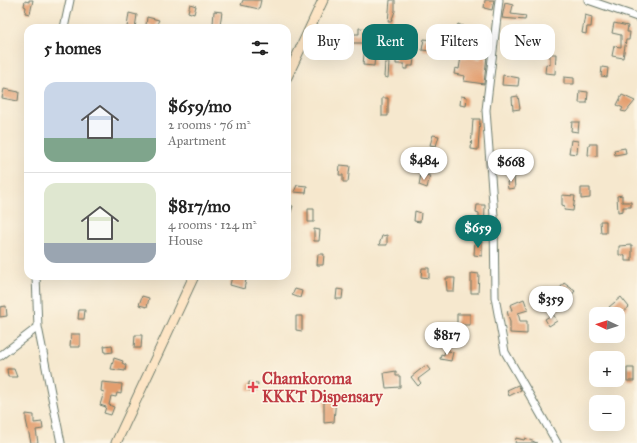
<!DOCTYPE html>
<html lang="en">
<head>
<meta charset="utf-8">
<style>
	:root { --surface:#fff; --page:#f2f2f2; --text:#222; --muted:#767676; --line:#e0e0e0; --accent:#0f766e }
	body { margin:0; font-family:"IM FELL Great Primer",serif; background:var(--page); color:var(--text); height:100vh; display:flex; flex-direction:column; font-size:15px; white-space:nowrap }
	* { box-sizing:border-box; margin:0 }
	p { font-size:13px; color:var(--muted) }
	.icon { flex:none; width:22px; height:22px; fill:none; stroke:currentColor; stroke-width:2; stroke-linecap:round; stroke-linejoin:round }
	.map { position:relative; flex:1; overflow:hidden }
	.details { position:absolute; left:24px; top:24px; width:267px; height:256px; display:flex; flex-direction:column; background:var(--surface); border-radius:12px; box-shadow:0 4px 16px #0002 }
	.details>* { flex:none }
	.top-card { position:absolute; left:303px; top:24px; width:274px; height:36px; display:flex; gap:8px }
	.needle { width:26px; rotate:274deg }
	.tools { position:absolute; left:589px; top:307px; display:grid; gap:8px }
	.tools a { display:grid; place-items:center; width:36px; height:36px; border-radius:8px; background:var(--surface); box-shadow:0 4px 16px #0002; font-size:20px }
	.price { position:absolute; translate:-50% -34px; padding:0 9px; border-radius:14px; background:#fff; color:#222; font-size:13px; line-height:26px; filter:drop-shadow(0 1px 2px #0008) }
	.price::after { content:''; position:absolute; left:50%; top:24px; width:12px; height:9px; margin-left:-6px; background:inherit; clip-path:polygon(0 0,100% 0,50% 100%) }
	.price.selected { background:var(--accent); color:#fff }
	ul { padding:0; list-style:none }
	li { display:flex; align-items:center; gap:12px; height:100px; padding:0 20px }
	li+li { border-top:1px solid var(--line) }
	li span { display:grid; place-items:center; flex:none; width:112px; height:80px; border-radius:12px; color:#555 }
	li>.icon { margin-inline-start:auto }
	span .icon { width:48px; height:48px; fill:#fffc; stroke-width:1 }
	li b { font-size:17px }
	h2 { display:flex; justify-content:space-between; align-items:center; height:48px; padding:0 20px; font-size:17px }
	.chip { padding:0 14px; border-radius:12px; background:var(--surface); box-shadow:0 4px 16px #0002; font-size:14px; line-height:36px }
	.chip.selected { background:var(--accent); color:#fff }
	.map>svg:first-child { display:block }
	.building { fill:#e39e6e }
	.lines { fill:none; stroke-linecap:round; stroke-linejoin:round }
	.street-casing { stroke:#6a796a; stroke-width:9 }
	.secondary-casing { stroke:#6a796a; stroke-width:11 }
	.street { stroke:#fff; stroke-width:7 }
	.secondary { stroke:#fde5c5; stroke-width:9 }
	.health-dot { fill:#e0444e; stroke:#fcf5e5; stroke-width:1.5 }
	.labels { text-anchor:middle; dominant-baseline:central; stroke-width:3.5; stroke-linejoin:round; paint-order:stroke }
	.health-label { font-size:16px; font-weight:bold; fill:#be3a42; stroke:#fcf5e5; text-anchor:start }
</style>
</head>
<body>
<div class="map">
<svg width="637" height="443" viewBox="0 0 637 443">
	<rect width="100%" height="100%" fill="#fcf5e5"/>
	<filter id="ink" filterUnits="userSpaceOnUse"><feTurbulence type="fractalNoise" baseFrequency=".025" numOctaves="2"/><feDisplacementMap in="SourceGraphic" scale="8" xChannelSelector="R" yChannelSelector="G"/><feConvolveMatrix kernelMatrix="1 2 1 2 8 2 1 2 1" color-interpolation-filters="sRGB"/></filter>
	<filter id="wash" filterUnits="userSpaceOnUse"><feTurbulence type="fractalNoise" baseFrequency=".012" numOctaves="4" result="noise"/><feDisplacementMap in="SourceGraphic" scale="16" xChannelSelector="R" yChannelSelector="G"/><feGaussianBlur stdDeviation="0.9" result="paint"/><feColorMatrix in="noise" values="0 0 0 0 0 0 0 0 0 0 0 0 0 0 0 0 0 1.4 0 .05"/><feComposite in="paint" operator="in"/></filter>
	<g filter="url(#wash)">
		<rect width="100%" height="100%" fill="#f6e8ce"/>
		<g id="blocks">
			<!-- building -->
			<path class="building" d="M29,0H33L30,14L25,13L26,7L24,6L25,1L29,2Z
				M243,0H261L259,9L241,5Z
				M390,0H395V11L391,22H388Z
				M485,0H494L492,10L484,8Z
				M505,3L513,5L511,14L526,16L525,20L502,18Z
				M190,4L196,6L194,14L188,12Z
				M214,11L222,12L220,25L213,24Z
				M129,13L137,15L135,28L127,27Z
				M585,15L592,17L591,27H587L586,34L582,33Z
				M147,17L159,20L155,28L146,25Z
				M614,23L628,26L627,32H630L629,40H626L623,58L612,56L614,46L621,47V35L612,33Z
				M458,24L467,28L459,49L455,48L459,36L454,34Z
				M359,28L388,30L389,40L379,39L378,44H376L374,66L363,65L365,43H350L351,34H359Z
				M424,39L433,40L431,51L422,50Z
				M550,54H556L555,74L545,73L546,64L550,65Z
				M481,55H487L484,84L464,81L465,76L454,74L455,68L459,69L461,57L481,59Z
				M396,57L414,58L413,66H408V69H404V64H396Z
				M385,63H389L388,78L384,77Z
				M602,67L608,68L607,77L601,76Z
				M503,75L519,78L518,86L502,85Z
				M564,77L574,78V84H564Z
				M4,89L19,92L18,101L2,98Z
				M580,91L588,92L587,103H579Z
				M622,95L635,101L626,112L621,111L623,108L617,105Z
				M461,96L467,97L466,106L460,105Z
				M518,96L520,109L513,110L512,97Z
				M382,98H388V116H382Z
				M473,119H480L478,150L471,149Z
				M572,122H579L578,132L571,131Z
				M433,135L439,136L436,146L430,145Z
				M571,140L578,141L577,154L569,153Z
				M589,144H597V156L588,155Z
				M625,148L626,153L615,155L614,150Z
				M340,165L350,166L348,182H343V175H339Z
				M421,174L430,176L427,188L419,185Z
				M509,177H514L515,188L508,189L507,182H510Z
				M297,185L307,186L306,193L294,192Z
				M581,188H590V198L581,199Z
				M562,195L575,196L573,211L564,210L565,206L562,205Z
				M622,195V202H631V207H623V211L618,212L617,196Z
				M287,205L293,206L288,221H287Z
				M477,205H485L484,238H479V213L476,212Z
				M308,209H314V222H308Z
				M415,211L421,213L420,222L414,221Z
				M600,221H606V233H601Z
				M314,229L320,230L319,241H314Z
				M387,235V245H379L382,236Z
				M475,241L482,242V256L474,255Z
				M632,245V261H625V255H619V246Z
				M318,254H324L323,265H317Z
				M422,268H429V278L421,277Z
				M471,273L479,274L478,293H471Z
				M232,276L246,280L244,289L230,285Z
				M446,278H455L454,291H447Z
				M564,283L575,291L565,303L555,295Z
				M295,289L302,291L300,298L292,295Z
				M337,289L343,290L342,299H336Z
				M142,296L149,298L147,307L139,305Z
				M621,297L629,307L621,314L617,310L614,313L609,307Z
				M524,299L528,310L518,313L520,321H527V334L510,333V322L507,311L512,310L510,305Z
				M6,306L7,316L0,317V307Z
				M79,310H85L84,319H78Z
				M457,314H470V325H457Z
				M553,314L557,321L549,326L545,319Z
				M296,316H302V331L296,330Z
				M71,334H80V347H70Z
				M135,335H142L141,348H134Z
				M112,345L113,352L105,353L104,346Z
				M445,350L453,352L451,361L440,359L441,354L444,355Z
				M114,358L123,361L122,363L126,365L125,371L111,369Z
				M426,365L430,370L418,379L421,383L418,386L411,377Z
				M627,368H634V381H627Z
				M7,369H14L17,377H8Z
				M396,371V376H400V387L386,388L384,373Z
				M102,382L122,384L121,394L117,393L116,397L111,396L109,405L114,407L111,415L104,413L106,407L100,405L104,392L101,391Z
				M249,382L258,383L257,391L248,390Z
				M518,385L521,390L509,396L507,390Z
				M324,396L336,397L334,422L324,423Z
				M26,414L34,415V423L42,422L43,429L36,430L38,443H31L26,420Z
				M516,438L524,440L525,438L537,443H515Z"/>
		</g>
	</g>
	<g filter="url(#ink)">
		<use href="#blocks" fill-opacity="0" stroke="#6a796a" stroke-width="1"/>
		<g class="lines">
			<!-- street casing -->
			<g class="street-casing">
				<path id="street" d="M499,0L486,110L494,216L495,297L505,352L557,443
					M588,0L637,17
					M64,28L70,0
					M36,276L38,327L61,443
					M0,356L38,327"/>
			</g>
			<!-- secondary casing -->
			<g class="secondary-casing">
				<path id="secondary" d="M287,77L323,0
					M116,443L194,276"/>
			</g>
			<!-- street -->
			<use href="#street" class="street"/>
			<!-- secondary -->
			<use href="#secondary" class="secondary"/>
		</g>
	</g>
	<!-- markers -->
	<path class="health-dot" d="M251 381h4v4h4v4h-4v4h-4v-4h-4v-4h4z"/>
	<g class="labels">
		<!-- health labels -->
		<g class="health-label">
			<text x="262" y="378">Chamkoroma<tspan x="262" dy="18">KKKT Dispensary</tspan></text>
		</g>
	</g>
</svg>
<div class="tools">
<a><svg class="needle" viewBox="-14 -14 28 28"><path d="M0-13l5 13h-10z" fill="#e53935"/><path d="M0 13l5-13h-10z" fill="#767676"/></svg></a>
<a>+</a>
<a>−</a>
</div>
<b class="price" style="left:424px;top:181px">$484</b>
<b class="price" style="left:511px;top:183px">$668</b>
<b class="price selected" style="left:478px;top:249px">$659</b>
<b class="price" style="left:551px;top:320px">$359</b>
<b class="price" style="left:447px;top:356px">$817</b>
<div class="top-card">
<a class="chip">Buy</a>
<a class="chip selected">Rent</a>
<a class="chip">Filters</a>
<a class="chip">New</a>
</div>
<section class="details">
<h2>5 homes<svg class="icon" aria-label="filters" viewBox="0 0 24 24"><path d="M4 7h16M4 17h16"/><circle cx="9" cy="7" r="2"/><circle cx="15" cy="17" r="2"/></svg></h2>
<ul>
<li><span style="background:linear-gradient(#c9d6e8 70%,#7fa58c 0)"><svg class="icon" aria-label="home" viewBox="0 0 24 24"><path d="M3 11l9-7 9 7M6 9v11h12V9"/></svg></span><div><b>$659/mo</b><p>2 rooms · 76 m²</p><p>Apartment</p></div></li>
<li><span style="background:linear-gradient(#dfe7d0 75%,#9aa5b1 0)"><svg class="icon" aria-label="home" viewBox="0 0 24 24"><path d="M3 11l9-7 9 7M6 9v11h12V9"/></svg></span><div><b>$817/mo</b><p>4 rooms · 124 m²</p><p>House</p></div></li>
</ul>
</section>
</div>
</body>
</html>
